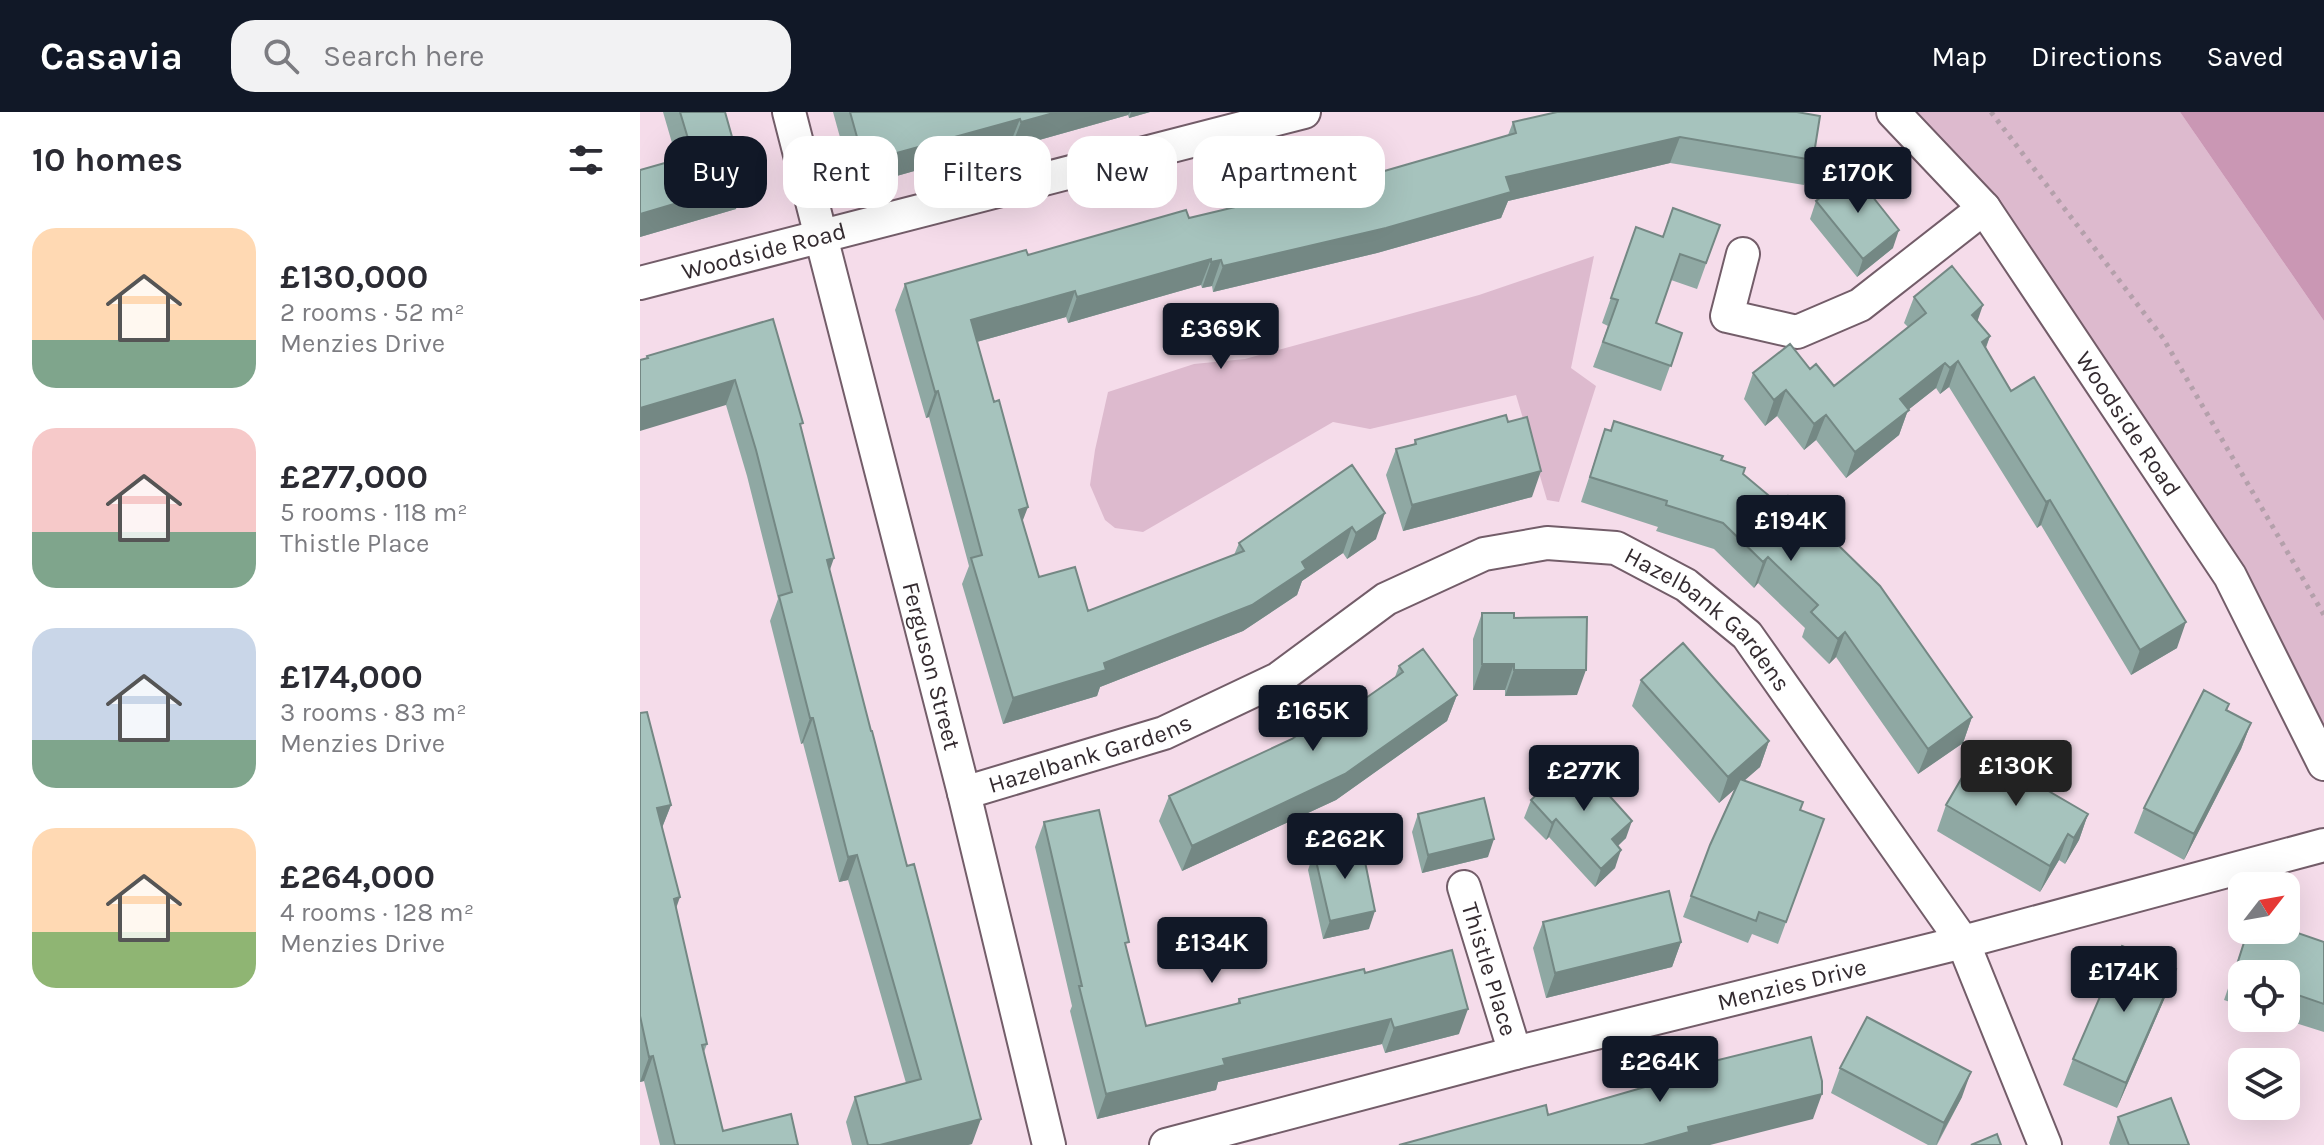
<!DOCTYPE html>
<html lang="en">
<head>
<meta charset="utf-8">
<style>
	:root { --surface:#fff; --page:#f2f2f3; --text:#2b2b33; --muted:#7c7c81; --accent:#111827 }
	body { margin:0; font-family:Karla,sans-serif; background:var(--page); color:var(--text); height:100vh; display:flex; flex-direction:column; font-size:30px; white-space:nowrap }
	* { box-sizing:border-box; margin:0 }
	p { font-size:26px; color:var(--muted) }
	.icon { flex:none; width:44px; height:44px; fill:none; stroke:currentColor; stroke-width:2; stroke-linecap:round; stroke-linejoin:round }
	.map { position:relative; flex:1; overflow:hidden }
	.side { display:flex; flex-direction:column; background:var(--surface); width:640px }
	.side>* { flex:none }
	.hud { position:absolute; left:24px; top:24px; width:760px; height:72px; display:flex; gap:16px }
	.needle { width:52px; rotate:59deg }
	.buttons { position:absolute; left:1588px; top:760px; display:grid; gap:16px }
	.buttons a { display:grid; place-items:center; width:72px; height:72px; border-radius:16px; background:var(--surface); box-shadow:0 8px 32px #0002; font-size:40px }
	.price { position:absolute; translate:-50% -68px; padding:0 18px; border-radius:8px; background:var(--accent); color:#fff; font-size:26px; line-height:52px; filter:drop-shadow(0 2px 4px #0008) }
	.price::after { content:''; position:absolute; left:50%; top:48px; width:24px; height:18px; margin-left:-12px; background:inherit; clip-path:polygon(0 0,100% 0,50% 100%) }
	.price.current { background:#222; color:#fff }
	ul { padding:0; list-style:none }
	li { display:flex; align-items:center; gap:24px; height:200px; padding:0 32px }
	li span { display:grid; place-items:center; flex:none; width:224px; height:160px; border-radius:24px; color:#555 }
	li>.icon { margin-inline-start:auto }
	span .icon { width:96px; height:96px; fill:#fffc; stroke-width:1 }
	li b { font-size:34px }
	h2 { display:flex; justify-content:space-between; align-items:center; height:96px; padding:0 32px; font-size:34px }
	.tag { padding:0 28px; border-radius:24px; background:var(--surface); box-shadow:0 8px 32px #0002; font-size:28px; line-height:72px }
	.tag.current { background:var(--accent); color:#fff }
	header { display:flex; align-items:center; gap:48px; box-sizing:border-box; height:112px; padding:0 40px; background:var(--accent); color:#fff }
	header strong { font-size:38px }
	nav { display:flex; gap:44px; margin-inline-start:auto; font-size:28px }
	.search { width:560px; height:72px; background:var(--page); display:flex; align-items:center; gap:20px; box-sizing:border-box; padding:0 28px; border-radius:24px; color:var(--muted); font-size:30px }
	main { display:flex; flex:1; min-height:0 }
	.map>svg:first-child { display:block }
	.green { fill:#ddbace }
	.water { fill:#ca97b4 }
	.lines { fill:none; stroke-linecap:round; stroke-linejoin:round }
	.street-casing { stroke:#735d69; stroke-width:36 }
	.path { stroke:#b4a0ab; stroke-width:5; stroke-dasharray:4 6; stroke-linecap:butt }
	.street { stroke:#fff; stroke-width:32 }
	.wall { fill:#8fa8a3 }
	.shaded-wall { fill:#748884 }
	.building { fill:#a6c3bd; stroke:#748884; stroke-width:2 }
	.labels { text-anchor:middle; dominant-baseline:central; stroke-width:6; stroke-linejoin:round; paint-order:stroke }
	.street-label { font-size:24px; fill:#342b30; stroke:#f5dcea }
</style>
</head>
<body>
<header>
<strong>Casavia</strong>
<div class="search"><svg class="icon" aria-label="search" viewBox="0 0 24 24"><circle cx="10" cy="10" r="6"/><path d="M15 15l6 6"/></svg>Search here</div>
<nav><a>Map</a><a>Directions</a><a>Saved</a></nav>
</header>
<main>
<section class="side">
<h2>10 homes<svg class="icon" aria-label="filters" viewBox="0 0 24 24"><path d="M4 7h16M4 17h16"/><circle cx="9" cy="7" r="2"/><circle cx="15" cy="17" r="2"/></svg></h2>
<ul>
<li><span style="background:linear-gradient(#ffd9b3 70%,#7fa58c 0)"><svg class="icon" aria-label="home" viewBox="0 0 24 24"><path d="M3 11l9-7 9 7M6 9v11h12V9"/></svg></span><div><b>£130,000</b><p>2 rooms · 52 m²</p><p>Menzies Drive</p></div></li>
<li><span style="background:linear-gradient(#f6c9c9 65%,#7fa58c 0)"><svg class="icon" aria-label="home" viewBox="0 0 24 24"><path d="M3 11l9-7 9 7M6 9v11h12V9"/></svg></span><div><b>£277,000</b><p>5 rooms · 118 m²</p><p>Thistle Place</p></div></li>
<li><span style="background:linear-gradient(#c9d6e8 70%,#7fa58c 0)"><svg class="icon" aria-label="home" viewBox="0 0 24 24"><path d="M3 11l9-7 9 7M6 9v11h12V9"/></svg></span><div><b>£174,000</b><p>3 rooms · 83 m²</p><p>Menzies Drive</p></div></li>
<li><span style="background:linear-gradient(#ffd9b3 65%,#8fb573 0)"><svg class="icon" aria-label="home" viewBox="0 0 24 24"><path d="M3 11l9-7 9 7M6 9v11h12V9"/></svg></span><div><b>£264,000</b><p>4 rooms · 128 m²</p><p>Menzies Drive</p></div></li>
</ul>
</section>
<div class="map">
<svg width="1684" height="1033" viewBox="0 0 1684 1033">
	<rect width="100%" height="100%" fill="#f5dcea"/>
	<!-- green -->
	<path class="green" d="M1267,0H1540L1684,209V636Z
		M954,144L931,256L956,274L919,390L907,388L876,283L730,317L693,310L503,420L475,416L465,408L450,373L455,338L468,280L554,252L605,247L839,183Z"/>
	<!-- water -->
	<path class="water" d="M1540,0H1684V209Z"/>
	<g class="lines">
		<!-- street casing -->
		<g class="street-casing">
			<g id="street">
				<path id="s1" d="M149,0L324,681L409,1033"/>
				<path id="s2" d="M1253,0L1344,96L1590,464L1684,652"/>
				<path d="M1103,142L1087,204L1157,220L1220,193L1344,96"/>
				<path id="s3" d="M0,171L664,0"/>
				<path id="s4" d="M324,681L524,621L638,567L746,487L844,442L907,431L976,436L1046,473L1107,523L1323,830L1405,1033"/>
				<path id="s5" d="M824,775L875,941"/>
				<path id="s6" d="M526,1033L875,941L1323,830L1684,733"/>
			</g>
		</g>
		<!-- path -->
		<path class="path" d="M1351,0L1523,226L1684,503"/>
		<!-- street -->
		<use href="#street" class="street"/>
	</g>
	<!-- wall -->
	<path class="wall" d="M23,0H85L96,97L0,125V58L37,48Z
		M193,0H510L489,6L488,3L371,36L370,32L214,76Z
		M917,0L1173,48L1164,73L1030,51L868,89L861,106L737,141L573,180L572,174L562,176L561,173L428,211L426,205L337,230L382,410L399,465L448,499L594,443L599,431L712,353L736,427L707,447L703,441L662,469L657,483L603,519L460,575L457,584L363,612L322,472L329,454L289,305L286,306L255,198L265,172L549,106L734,62L868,23L873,10Z
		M1176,89L1253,136L1217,165L1170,107Z
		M1080,113L1057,177L1031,168L1016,211L1042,221L1021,279L953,255L968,214L962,211L996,115L1023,125Z
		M1274,185L1338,210L1350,224L1346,236L1371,279L1537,536L1491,563L1401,413L1397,416L1309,275L1300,282L1296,276L1268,298L1259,323L1206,366L1176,328L1164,338L1137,304L1125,314L1104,287L1113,261L1170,257L1194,274L1268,215L1264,211Z
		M133,207L161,316L189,459L332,1032L328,1033H212L206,1010L215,985L266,971L208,768L199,770L163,631L161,632L130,509L138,487L107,364L86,293L6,246L7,244Z
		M974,309L1081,348L1103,362L1332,605L1323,631L1278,662L1196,545L1189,552L1162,525L1165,516L1118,471L1114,476L1074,437L1016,419L1018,415L941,390L965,317L971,318Z
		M775,328L892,385L763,419L746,363L756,337L774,332Z
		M842,501L874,506L937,583L865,584V578H833V527Z
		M759,554L817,583L807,609L696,688L542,759L519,709L529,684L652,627L706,600L755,565Z
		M1001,568L1129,629L1120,655L1104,668L1160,698L1184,707L1138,832L1112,822L1108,831L1043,805L1070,733L1095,676L1079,691L992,594Z
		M1589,592L1587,598L1611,611L1601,637L1544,748L1494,721L1504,696Z
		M0,601L31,693L22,716L36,796L67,932L64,940L83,1019L158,1033H20L4,969L0,970Z
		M891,688L986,726L978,734L975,756L955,775L909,725L906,728L884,706Z
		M1306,693L1448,702L1439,728L1425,752L1419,748L1400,780L1297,719Z
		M778,702L848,745L782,761L772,720Z
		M404,710L486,838L506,914L597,892L599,887L725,861L819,922L745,941L742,932L578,970L576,978L457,1007L430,899L432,894L395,735Z
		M674,740L729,817L683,827L668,758Z
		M903,810L1041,830L1032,855L906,886L893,836Z
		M1608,818L1684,830V920L1640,906H1646V862H1602V894L1584,888Z
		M1536,857L1526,883L1477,996L1423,973L1433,947Z
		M1200,956L1322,985L1297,1033H1288L1191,981Z
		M1478,1005L1549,1033H1470L1469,1031Z"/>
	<!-- shaded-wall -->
	<path class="shaded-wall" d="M417,0H490L488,3L371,36L381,10Z
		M491,0H510L489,6Z
		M380,7L370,32L214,76L224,50Z
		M1040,25L1030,51L868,89L861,106L737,141L573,180L583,154L866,65Z
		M105,71L96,97L0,125V102Z
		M1259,118L1253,136L1217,165L1223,147Z
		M571,147L561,173L428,211L437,185Z
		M581,148L572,174L562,176L571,150Z
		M435,179L426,205L322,234L331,208Z
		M1343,193L1334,219L1332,203Z
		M1350,224L1340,250L1342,230Z
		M1318,249L1309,275L1300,282L1310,256Z
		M1305,251L1296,276L1268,298L1259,323L1206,366L1215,340L1260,287Z
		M95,268L86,293L0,319V296Z
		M1146,278L1137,304L1125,314L1134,288Z
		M298,279L289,305L286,306L295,280Z
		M1186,303L1176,328L1164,338L1174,312Z
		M901,359L892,385L763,419L772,393Z
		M1410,388L1401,413L1397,416L1406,390Z
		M388,395L378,421L379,398Z
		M745,401L736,427L707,447L716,421Z
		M712,415L703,441L662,469L657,483L603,519L460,575L457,584L363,612L373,586L464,551L662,450Z
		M1128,445L1118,471L1114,476L1123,450Z
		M194,446L185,472L187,448Z
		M1546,510L1537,536L1491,563L1500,538Z
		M1205,520L1196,545L1189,552L1198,527Z
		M842,552H874L865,578H833Z
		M874,558H946L937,583L865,584Z
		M817,583L807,609L696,688L542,759L552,734Z
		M1332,605L1323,631L1278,662L1288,637Z
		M170,606H173L163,631L161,632Z
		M1611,611L1601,637L1544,748L1554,722Z
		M1129,629L1120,655L1079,691L1088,665Z
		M31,693L21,718L17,696Z
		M1448,702L1439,728L1425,752L1434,726Z
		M916,707L909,725L906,728L912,711Z
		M992,709L986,726L966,745L972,727Z
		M1428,722L1419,748L1400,780L1410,754Z
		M854,727L848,745L782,761L788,743Z
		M981,738L975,756L955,775L961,757Z
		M217,743L208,768L199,770L208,745Z
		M40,785L31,811L34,787Z
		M735,799L729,817L683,827L690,809Z
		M1041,830L1032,855L906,886L915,861Z
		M1536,857L1526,883L1477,996L1486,971Z
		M828,897L819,922L745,941L754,916Z
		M751,907L742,932L578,970L576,978L457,1007L466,982L583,947Z
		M13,944L4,969L0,970L9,945Z
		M1331,960L1322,985L1296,1033L1304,1011Z
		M1182,982L1173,1007L1070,1033H1003L1048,1015Z
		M341,1007L332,1032L328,1033H240Z"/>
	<!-- building -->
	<path class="building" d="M40,0H85L105,71L0,102V58L53,43Z
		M210,0H417L381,10L380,7L224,50Z
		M917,0H1157L1180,4L1173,48L1040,25L866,65L871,80L746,116L583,154L581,148L571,150V147L437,185L435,179L331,208L354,290L359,288L388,395L379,398L399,465L435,455L448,499L604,439L599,431L712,353L745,401L716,421L712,415L662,450L666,457L612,493L464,551L466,558L373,586L331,446L342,443L298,279L295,280L265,172L386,138L388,143L546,98L549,106L734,62L876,21L873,10Z
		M1213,60L1259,118L1223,147L1176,89Z
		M1033,96L1080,113L1066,151L1040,142L1016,211L1042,221L1031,254L963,230L978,188L971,186L996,115L1023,125Z
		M1312,154L1343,193L1332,203L1350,224L1342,230L1371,279L1394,265L1546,510L1500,538L1410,388L1406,390L1318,249L1310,256L1305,251L1260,287L1269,298L1215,340L1186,303L1174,312L1146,278L1134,288L1113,261L1150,232L1170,257L1176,252L1194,274L1286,201L1274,185Z
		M133,207L163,311L160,312L194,446L187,448L231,619H232L267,754L274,752L341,1007L240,1033H228L215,985L281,967L217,743L208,745L173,606H170L139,484L152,480L116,338L95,268L0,296V248L8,246L7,244Z
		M866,303L868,310L887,305L901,359L772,393L756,337L776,332L775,328Z
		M974,309L1083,344L1081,348L1105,356L1103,362L1140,393L1148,384L1240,474L1332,605L1288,637L1205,520L1198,527L1171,500L1178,493L1128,445L1123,450L1083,411L1026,393L1027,389L950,365L965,317L971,319Z
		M842,501H874V506L947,505L946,558H874V552H842Z
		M1043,531L1129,629L1088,665L1001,568Z
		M783,537L817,583L705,662L552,734L529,684L652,627L700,593L706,600L763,560L759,554Z
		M1564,578L1589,592L1586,598L1611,611L1554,722L1504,696Z
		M7,600L31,693L17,696L40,785L34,787L67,932L62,933L83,1019L151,1002L158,1033H35L13,944L9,945L0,904V601Z
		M1338,638L1448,702L1434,726L1428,722L1410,754L1306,693Z
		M940,651L992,709L972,727L981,738L961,757L916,707L912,711L891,688L921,660L925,664Z
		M1100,667L1163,690L1160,698L1184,707L1146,810L1119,800L1116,809L1051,784L1070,733Z
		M844,686L854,727L788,743L778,702Z
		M459,698L489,830L485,831L506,914L600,891L599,887L724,857L725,861L812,838L828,897L754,916L751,907L583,947L585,953L466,982L439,874H442L404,710Z
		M721,730L735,799L690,809L674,740Z
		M1029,779L1041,830L915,861L903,810Z
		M1646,817L1684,830V892L1646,879V862H1602V865L1594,862L1608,818Z
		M1482,834L1536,857L1486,971L1433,947Z
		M1227,905L1331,960L1304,1011L1200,956Z
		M1171,925L1182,969V982L1048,1015L1049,1020L1003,1033H759L906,993L908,1003L1043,964L1042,957Z
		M1531,986L1549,1033H1489L1478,1005Z
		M1357,1022L1361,1033H1331Z"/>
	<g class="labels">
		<!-- street labels -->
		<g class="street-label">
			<text stroke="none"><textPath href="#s3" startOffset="128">Woodside Road</textPath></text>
			<text stroke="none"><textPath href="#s2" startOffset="392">Woodside Road</textPath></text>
			<text stroke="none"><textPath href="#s4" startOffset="828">Hazelbank Gardens</textPath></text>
			<text stroke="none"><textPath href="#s1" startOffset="572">Ferguson Street</textPath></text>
			<text stroke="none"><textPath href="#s4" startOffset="132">Hazelbank Gardens</textPath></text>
			<text stroke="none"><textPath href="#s5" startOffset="86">Thistle Place</textPath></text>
			<text stroke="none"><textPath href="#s6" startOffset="646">Menzies Drive</textPath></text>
		</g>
	</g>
</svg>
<div class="buttons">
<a><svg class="needle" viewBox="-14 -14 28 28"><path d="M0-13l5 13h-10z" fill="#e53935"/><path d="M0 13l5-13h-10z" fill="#7c7c81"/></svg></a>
<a><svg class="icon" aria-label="locate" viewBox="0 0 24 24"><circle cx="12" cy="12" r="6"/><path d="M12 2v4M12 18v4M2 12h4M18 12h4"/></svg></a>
<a><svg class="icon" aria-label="layers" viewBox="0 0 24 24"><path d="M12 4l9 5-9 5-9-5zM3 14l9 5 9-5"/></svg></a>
</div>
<b class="price" style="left:1218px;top:103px">£170K</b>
<b class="price" style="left:581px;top:259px">£369K</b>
<b class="price" style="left:1151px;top:451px">£194K</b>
<b class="price" style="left:673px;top:641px">£165K</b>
<b class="price current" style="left:1376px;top:696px">£130K</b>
<b class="price" style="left:944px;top:701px">£277K</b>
<b class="price" style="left:705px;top:769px">£262K</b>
<b class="price" style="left:572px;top:873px">£134K</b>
<b class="price" style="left:1484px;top:902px">£174K</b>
<b class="price" style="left:1020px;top:992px">£264K</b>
<div class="hud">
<a class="tag current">Buy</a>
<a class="tag">Rent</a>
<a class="tag">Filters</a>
<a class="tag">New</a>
<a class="tag">Apartment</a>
</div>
</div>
</main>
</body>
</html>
